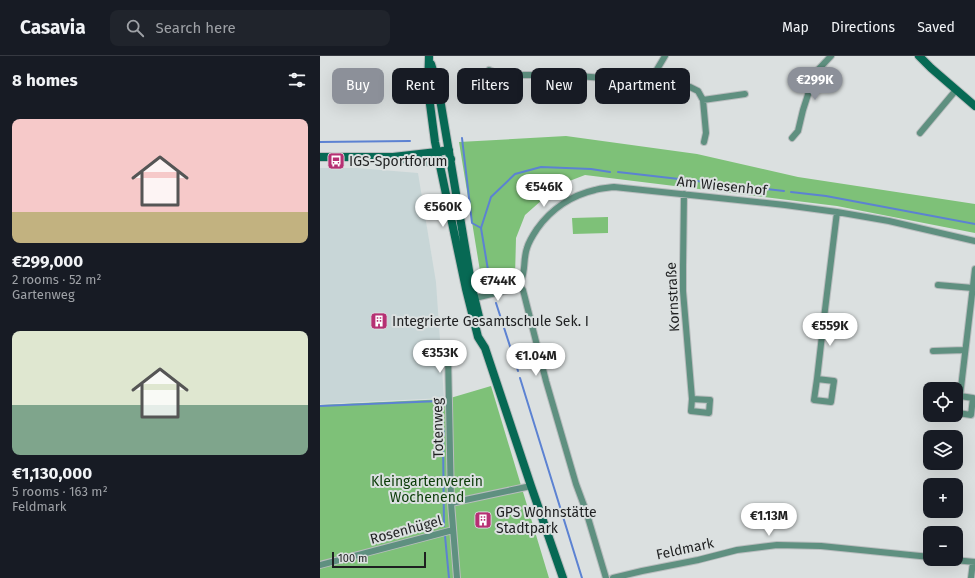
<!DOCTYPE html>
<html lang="en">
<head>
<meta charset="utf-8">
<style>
	:root { --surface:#171b24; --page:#20242c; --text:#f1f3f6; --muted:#9ea1a6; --line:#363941; --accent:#8c9099 }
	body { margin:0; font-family:"Fira Sans",sans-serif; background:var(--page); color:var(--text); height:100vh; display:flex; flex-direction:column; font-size:15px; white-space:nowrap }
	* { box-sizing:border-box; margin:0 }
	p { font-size:13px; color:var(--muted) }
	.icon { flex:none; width:22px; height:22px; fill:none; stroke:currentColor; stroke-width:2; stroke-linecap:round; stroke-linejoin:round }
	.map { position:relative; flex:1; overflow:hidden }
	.drawer { display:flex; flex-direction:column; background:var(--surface); width:320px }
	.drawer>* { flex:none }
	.guide { position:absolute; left:12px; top:12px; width:380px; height:36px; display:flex; gap:8px }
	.tools { position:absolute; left:603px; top:326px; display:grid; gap:8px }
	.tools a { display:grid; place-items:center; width:40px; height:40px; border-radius:8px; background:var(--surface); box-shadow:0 4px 16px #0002; font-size:20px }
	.scale { position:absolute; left:12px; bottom:10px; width:94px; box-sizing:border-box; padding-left:4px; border:2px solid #1f2021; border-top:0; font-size:11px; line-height:14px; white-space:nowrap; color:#1f2021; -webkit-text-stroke:3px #dbe0e0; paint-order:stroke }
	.price { position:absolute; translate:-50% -34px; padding:0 9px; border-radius:14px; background:#fff; color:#222; font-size:13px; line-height:26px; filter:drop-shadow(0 1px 2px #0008) }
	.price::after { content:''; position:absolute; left:50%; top:24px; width:12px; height:9px; margin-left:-6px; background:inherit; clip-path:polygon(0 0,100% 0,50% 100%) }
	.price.active { background:var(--accent); color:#fff }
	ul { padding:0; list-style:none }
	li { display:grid; align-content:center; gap:8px; height:212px; padding:0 12px }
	li span { display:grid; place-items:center; height:124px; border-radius:8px; color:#555 }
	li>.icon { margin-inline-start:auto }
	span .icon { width:72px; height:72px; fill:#fffc; stroke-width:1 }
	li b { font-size:17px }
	h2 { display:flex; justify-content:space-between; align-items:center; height:48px; padding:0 12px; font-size:17px }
	.tag { padding:0 14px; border-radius:8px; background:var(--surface); box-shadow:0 4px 16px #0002; font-size:14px; line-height:36px }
	.tag.active { background:var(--accent); color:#fff }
	header { display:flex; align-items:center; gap:24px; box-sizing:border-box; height:56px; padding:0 20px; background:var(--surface); border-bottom:1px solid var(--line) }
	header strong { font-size:19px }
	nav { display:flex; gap:22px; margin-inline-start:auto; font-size:14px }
	.search { width:280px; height:36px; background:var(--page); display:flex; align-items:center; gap:10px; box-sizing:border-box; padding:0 14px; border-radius:8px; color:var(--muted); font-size:15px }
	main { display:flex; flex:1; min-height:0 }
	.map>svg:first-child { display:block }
	.built { fill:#c8d6d7 }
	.green { fill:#7ec178 }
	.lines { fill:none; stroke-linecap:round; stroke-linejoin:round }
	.stream { stroke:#5c82d2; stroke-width:2 }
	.street-casing { stroke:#b9bdbe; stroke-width:8 }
	.secondary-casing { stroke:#b9bdbe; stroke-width:10 }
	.street { stroke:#5f9080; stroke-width:6 }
	.secondary { stroke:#076954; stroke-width:8 }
	.labels { text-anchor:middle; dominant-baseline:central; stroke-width:4; stroke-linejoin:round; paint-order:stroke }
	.poi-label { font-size:14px; fill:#1f2021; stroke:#dbe0e0; text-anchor:start }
	.street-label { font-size:14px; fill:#1f2021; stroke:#dbe0e0 }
	.park-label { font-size:14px; fill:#0b3c08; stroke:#dbe0e0 }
</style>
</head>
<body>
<header>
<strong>Casavia</strong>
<div class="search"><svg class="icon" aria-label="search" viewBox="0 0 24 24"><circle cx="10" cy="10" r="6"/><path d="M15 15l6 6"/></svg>Search here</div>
<nav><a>Map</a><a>Directions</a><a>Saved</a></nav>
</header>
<main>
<section class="drawer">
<h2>8 homes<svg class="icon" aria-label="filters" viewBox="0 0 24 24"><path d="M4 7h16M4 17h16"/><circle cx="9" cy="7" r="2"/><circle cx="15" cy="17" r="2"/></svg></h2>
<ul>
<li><span style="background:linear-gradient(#f6c9c9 75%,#c2b280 0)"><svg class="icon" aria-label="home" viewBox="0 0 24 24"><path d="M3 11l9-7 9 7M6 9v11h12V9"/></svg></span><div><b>€299,000</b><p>2 rooms · 52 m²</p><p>Gartenweg</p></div></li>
<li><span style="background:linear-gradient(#dfe7d0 60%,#7fa58c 0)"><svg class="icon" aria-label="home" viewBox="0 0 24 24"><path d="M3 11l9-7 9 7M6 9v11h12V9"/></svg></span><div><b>€1,130,000</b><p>5 rooms · 163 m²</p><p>Feldmark</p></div></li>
</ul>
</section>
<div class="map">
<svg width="655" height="522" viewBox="0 0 655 522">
	<rect width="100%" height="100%" fill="#dbe0e0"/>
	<!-- built -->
	<path class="built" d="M0,112H37L98,117L116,226L124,342L0,348Z"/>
	<!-- green -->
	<path class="green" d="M246,80L377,98L478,121L655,148V177L517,150L265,119L239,129L205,159L196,182L195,221L165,219L160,215L139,86Z
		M288,161V177L253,178L252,162Z
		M171,330L229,522H0V349L127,343Z"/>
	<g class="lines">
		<!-- stream -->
		<path class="stream" d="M142,82L152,167L161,172
			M0,86L90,85
			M298,116L464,135
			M471,136L506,140L655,168
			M168,214L161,172L171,141L195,118L221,111L271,113L290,116
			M176,247L198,315
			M200,322L262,522
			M0,350L120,345L124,379
			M123,384L124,470
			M125,480L129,522"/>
		<!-- street casing -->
		<g class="street-casing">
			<path id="street" d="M169,14L180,19H245L335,26L370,31L378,35L383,44L386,77L384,86
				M335,26L336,15L345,0
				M383,44L425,38
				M600,77L636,34
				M472,82L478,75L483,54L495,17L511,0
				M364,138L363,211V235L372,343L371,355L389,357L390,344L372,343
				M618,229L653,232
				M150,232L184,224C194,223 198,227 203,234L226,325L256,428L266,455L286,522
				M151,243L188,234C210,226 201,209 207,192C209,185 213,179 217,173C231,153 252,139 275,134C281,132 287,132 294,131L465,149L517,156L569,165L655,185
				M613,295L645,294
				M128,298L131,447L137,522
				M497,323L494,344L511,346L514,325L497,323L504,262L517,156
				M640,340L653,342L651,359L638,357L655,213
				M131,447L211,430
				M624,503L655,506
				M0,509L133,474
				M293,522L322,515L378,504L417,494L457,489L501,490L610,501
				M651,522L653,506"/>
		</g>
		<!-- secondary casing -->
		<g class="secondary-casing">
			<path id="secondary" d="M599,0L611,12L655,50
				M109,1L108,33L115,86L146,233L158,281L165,292L211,430L243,522
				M111,8L118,31L152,232L160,265
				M0,101H73L117,96L129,94
				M84,103C102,106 113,107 131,103"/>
		</g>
		<!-- street -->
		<use href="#street" class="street"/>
		<!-- secondary -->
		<use href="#secondary" class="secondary"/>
	</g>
	<!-- icons -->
	<defs>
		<g id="bus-square" transform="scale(0.9)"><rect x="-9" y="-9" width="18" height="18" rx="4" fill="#b63073" stroke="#dbe0e0"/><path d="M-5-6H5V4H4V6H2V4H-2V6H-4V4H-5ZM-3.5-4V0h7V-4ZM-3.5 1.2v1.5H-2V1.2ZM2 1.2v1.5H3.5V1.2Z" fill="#fff"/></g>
		<g id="building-square" transform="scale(0.9)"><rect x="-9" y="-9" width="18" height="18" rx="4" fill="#b63073" stroke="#dbe0e0"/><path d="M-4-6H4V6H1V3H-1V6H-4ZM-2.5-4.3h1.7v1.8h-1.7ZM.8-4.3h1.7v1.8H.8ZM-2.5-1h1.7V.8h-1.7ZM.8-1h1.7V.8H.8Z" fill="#fff"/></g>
	</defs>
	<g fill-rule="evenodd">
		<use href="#bus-square" x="16" y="105"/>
		<use href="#building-square" x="59" y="265"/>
		<use href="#building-square" x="163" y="464"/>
	</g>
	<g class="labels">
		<!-- poi labels -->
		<g class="poi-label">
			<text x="29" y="105">IGS-Sportforum</text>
			<text x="72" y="265">Integrierte Gesamtschule Sek. I</text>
			<text x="176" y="456">GPS Wohnstätte<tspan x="176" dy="16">Stadtpark</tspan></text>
		</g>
		<!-- street labels -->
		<g class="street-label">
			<text transform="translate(402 130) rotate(6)">Am Wiesenhof</text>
			<text transform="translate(353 241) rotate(-93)">Kornstraße</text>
			<text transform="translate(118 372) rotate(-91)">Totenweg</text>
			<text transform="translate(86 474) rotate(-15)">Rosenhügel</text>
			<text transform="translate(365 493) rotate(-12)">Feldmark</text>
		</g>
		<!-- park labels -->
		<g class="park-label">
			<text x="107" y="425">Kleingartenverein<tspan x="107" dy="16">Wochenend</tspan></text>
		</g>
	</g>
</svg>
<div class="tools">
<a><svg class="icon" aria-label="locate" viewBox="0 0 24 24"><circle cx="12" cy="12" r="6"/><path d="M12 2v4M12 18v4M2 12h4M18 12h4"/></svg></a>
<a><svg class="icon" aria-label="layers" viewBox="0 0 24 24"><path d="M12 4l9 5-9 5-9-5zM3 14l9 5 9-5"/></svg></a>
<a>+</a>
<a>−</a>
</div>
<div class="scale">100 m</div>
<b class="price active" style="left:495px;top:45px">€299K</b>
<b class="price" style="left:224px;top:152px">€546K</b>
<b class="price" style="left:123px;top:172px">€560K</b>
<b class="price" style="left:178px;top:246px">€744K</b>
<b class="price" style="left:510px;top:291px">€559K</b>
<b class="price" style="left:120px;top:318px">€353K</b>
<b class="price" style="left:216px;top:321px">€1.04M</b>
<b class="price" style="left:449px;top:481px">€1.13M</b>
<div class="guide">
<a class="tag active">Buy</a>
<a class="tag">Rent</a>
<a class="tag">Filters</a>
<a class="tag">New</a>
<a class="tag">Apartment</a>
</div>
</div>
</main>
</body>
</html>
